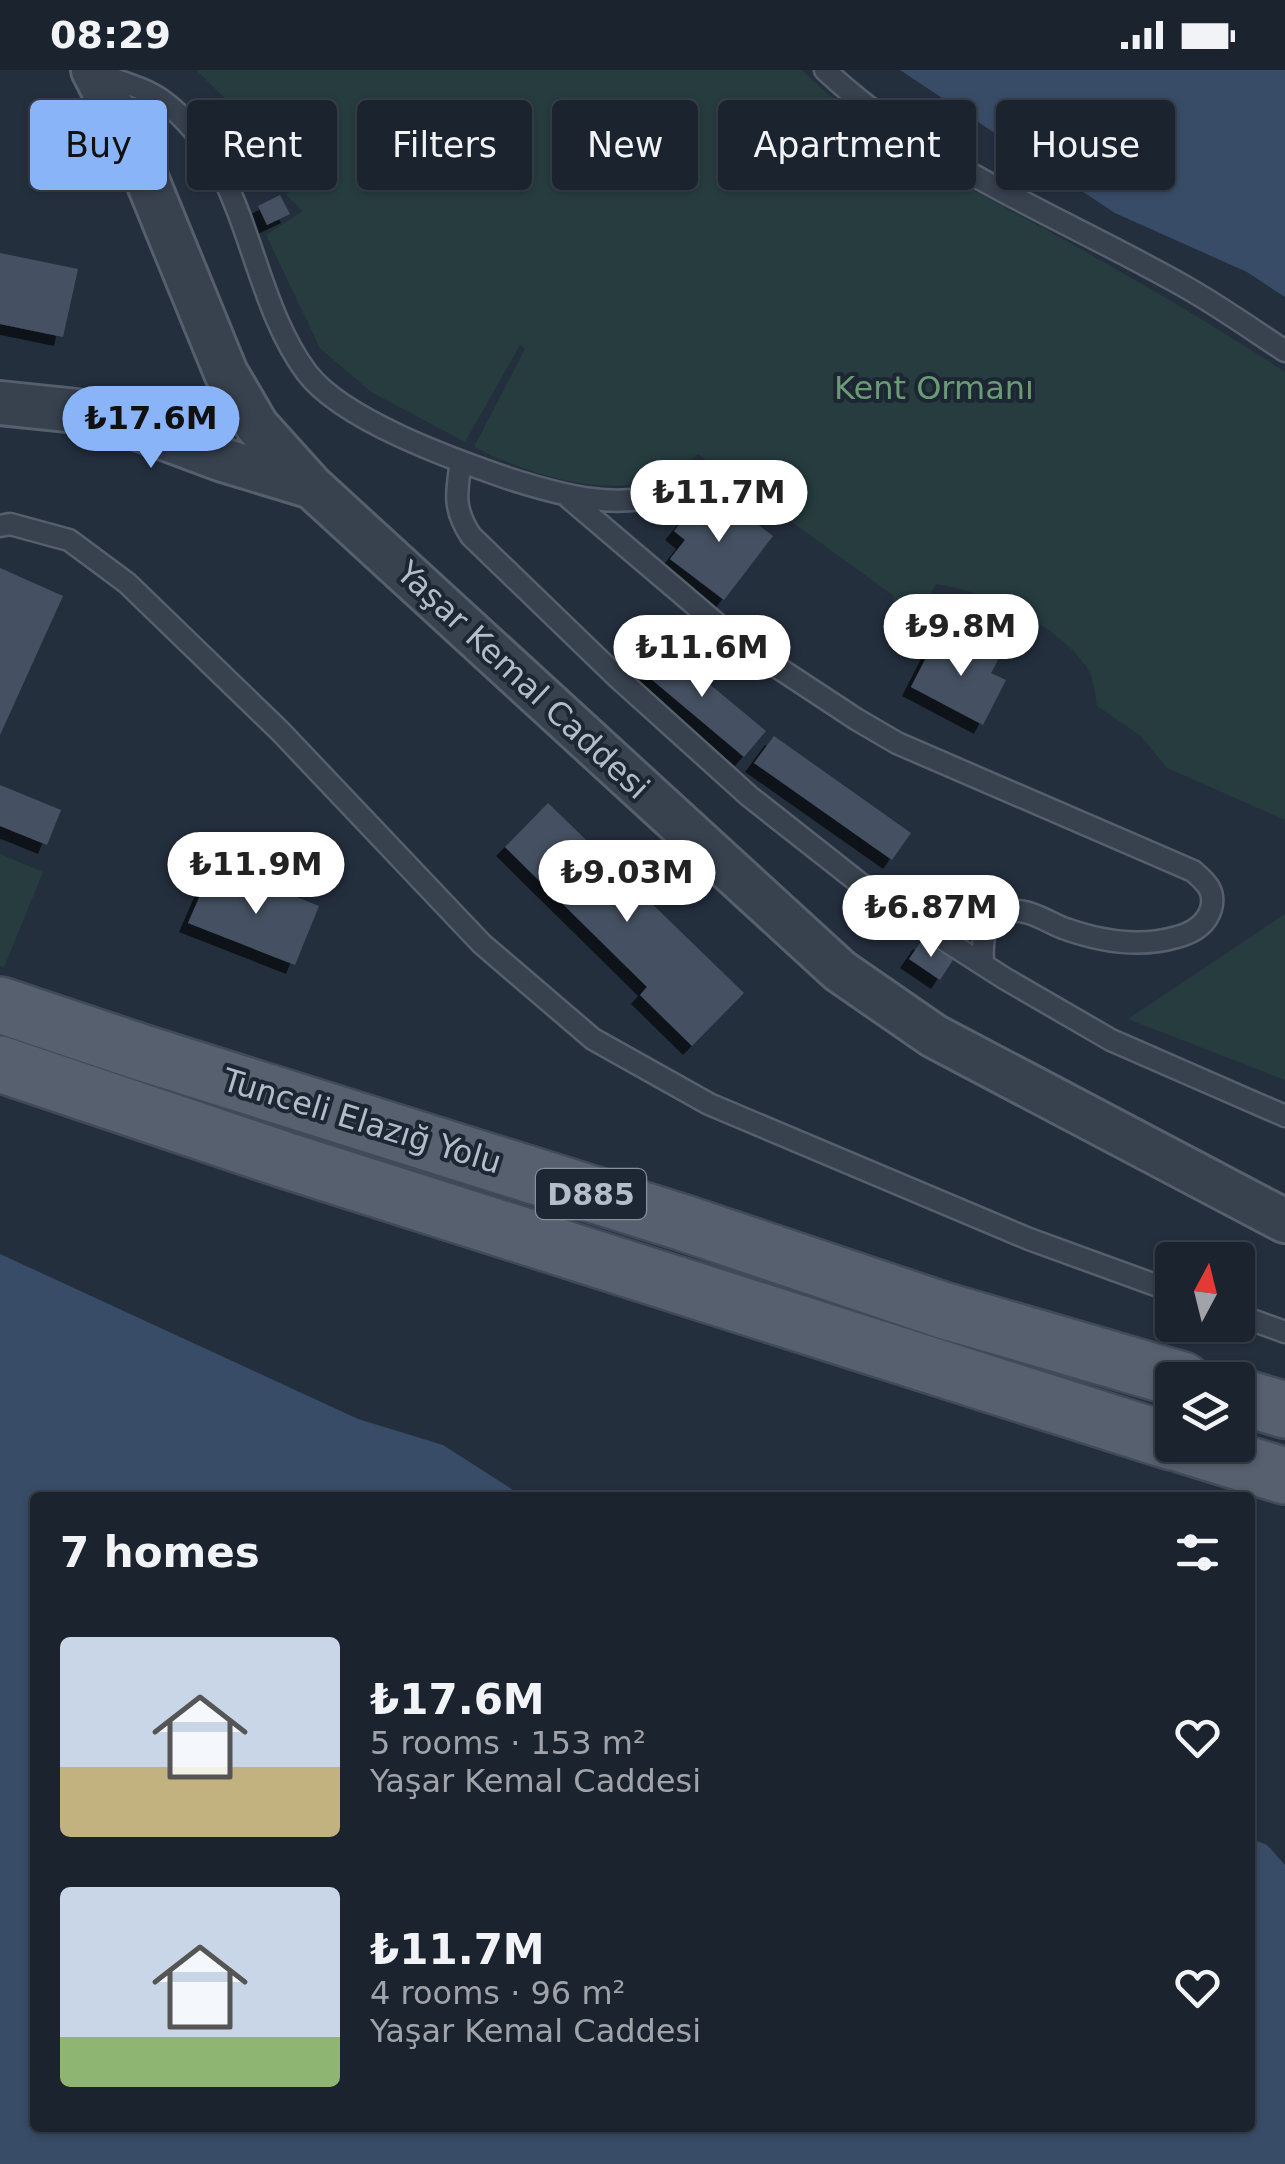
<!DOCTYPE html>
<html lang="en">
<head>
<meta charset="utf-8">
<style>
	:root { --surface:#1b232e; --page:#282f3a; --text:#f1f3f6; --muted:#a0a4aa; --line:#39404a; --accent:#8ab4f8 }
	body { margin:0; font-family:"DejaVu Sans",sans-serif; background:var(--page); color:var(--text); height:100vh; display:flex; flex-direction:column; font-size:38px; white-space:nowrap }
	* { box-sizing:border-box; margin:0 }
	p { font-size:32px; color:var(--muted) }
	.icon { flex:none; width:55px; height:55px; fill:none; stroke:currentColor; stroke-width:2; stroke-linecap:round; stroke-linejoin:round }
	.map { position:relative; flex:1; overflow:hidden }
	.side { position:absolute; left:30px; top:1422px; width:1225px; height:640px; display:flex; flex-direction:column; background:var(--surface); border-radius:10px; box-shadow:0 2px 8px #0004,0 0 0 2px var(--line) }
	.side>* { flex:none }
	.top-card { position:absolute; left:30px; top:30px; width:1225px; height:90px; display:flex; gap:20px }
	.needle { width:65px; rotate:7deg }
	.fabs { position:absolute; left:1155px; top:1172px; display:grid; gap:20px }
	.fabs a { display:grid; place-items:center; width:100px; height:100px; border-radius:10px; background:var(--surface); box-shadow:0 2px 8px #0004,0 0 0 2px var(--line); font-size:50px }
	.price { position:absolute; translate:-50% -85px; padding:0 22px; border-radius:35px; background:#fff; color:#222; font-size:32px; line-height:65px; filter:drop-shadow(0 2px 5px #0008) }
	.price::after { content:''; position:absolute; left:50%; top:60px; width:30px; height:22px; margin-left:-15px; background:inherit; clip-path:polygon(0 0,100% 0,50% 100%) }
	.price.active { background:var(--accent); color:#111 }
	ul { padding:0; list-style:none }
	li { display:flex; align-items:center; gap:30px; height:250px; padding:0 30px }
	li span { display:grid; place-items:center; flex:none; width:280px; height:200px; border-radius:10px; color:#555 }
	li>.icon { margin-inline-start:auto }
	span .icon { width:120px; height:120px; fill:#fffc; stroke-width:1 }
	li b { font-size:42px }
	h2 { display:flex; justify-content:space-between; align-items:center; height:120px; padding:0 30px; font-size:42px }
	.tag { padding:0 35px; border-radius:10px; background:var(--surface); box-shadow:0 2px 8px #0004,0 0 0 2px var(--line); font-size:35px; line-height:90px }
	.tag.active { background:var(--accent); color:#111 }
	.status { display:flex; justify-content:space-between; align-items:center; height:70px; padding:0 50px; background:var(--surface); direction:ltr }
	.status svg { height:28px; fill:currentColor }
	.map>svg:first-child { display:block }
	.green { fill:#263c3f }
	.water { fill:#394c67 }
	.building { fill:#455162; filter:url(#shadow) }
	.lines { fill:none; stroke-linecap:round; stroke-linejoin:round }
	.service-casing { stroke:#565f6c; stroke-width:25 }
	.minor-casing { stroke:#565f6c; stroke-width:48 }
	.primary-casing { stroke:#414a57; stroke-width:60 }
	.service { stroke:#38414e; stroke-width:20 }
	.minor { stroke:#38414e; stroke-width:42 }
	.primary { stroke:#56606e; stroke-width:55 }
	.labels { text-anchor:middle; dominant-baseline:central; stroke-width:8; stroke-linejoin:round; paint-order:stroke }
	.shield { fill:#1d2633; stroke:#878f9c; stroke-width:2.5 }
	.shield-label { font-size:30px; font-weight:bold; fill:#b4bcc9 }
	.park-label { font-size:32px; fill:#6b9a76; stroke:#1d2633 }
	.street-label { font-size:32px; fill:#b4bcc9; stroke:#1d2633 }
</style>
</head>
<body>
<div class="status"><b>08:29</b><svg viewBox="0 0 49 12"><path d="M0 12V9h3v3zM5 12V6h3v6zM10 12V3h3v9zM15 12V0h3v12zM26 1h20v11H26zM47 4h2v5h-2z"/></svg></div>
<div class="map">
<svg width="1285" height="2094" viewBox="0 0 1285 2094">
	<defs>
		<filter id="shadow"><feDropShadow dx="-9" dy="9" stdDeviation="0" flood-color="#0009"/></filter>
	</defs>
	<rect width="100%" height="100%" fill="#242f3e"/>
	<!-- green -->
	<path class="green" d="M196,0H802C871,68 958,112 1043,158C1126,204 1206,250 1285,302V750L1167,698L1141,666L1097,636C1095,624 1094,608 1087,598C1060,556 985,520 936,514L918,548L892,530L894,526L698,384C639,442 539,409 474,377L525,279L520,275L465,372L371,322L320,278L266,165L303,141L286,125L306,108Z
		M0,784L43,802L4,897L0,896Z
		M1285,844V1010L1128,949Z"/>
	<!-- water -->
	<path class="water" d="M900,0H1285V227L1247,202L1115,143Z
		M0,1184L358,1349L443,1375L524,1427L35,1428V2058H1250V1768L1267,1775L1285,1795V2094H0Z"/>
	<!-- building -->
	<path class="building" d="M280,125L290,144L267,155L258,136Z
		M0,183L78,199L63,267L0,254Z
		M716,423L773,466L724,530L670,489L685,470L674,461L692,439L700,445Z
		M0,498L63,526L0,665Z
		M936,568L960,580L965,571L999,588L991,603L1006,610L983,655L911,617Z
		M660,573L766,661L744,687L638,598Z
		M774,666L911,763L892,790L754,693Z
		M0,715L61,740L47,775L0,756Z
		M548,733L744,923L692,976L640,925L647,917L505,777Z
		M208,807L232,817L235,810L251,816L254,810L319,836L295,895L188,853Z
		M922,870L953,890L940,910L909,889Z"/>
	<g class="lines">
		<!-- service casing -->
		<g class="service-casing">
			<path id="service" d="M825,0C929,98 1067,149 1189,219C1222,238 1253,260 1285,281
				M100,4C120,12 146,18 163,31C250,95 246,221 307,303C343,350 452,389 507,408C563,426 620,442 677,420
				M461,392C456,423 453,439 471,466L616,606L749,726L876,826L1004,908L1111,970L1285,1046
				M569,428L736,570L856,649L897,673L1193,801C1206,812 1216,821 1211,839C1206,855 1192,863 1177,867C1140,878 1099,871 1063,858C1046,851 1024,836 1005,842C982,849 982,874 983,894
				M0,456L10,454L69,470L127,513L280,661L482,874L593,969L709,1034L1029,1169L1172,1221
				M1238,1245L1285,1262"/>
		</g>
		<!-- minor casing -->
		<g class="minor-casing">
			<path id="minor" d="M93,0L139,90L226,303L257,356L312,417L840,901L934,966L1285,1151
				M0,333L77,341L121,352L223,390L312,417"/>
		</g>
		<!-- primary casing -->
		<g class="primary-casing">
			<path id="primary" d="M0,935L143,983L684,1153L942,1240L1182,1310
				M0,994L285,1090L1172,1372
				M1238,1326L1285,1340
				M1184,1375L1285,1406"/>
		</g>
		<!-- service -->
		<use href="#service" class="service"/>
		<!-- minor -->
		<use href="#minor" class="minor"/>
		<!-- primary -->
		<use href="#primary" class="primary"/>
	</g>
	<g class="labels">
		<!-- shield labels -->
		<rect class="shield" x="536" y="1099" width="110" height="50" rx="8"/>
		<g class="shield-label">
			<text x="591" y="1124">D885</text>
		</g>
		<!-- park labels -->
		<g class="park-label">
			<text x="934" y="318">Kent Ormanı</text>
		</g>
		<!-- street labels -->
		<g class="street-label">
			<text transform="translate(523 610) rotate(43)">Yaşar Kemal Caddesi</text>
			<text transform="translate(362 1051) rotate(17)">Tunceli Elazığ Yolu</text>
		</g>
	</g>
</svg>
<div class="fabs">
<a><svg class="needle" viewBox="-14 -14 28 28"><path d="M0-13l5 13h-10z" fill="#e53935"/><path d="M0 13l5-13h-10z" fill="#a0a4aa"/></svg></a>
<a><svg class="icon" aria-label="layers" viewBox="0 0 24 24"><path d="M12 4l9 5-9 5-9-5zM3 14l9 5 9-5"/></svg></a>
</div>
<b class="price active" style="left:151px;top:401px">₺17.6M</b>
<b class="price" style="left:719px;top:475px">₺11.7M</b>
<b class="price" style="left:961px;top:609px">₺9.8M</b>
<b class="price" style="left:702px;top:630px">₺11.6M</b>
<b class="price" style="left:256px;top:847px">₺11.9M</b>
<b class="price" style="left:627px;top:855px">₺9.03M</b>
<b class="price" style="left:931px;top:890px">₺6.87M</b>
<div class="top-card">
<a class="tag active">Buy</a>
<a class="tag">Rent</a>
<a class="tag">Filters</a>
<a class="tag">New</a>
<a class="tag">Apartment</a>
<a class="tag">House</a>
</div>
<section class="side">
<h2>7 homes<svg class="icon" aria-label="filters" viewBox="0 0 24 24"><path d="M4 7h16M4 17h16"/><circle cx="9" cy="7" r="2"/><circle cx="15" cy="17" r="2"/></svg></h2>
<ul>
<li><span style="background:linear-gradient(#c9d6e8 65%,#c2b280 0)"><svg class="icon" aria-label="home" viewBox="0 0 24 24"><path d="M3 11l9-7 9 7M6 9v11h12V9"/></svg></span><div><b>₺17.6M</b><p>5 rooms · 153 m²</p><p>Yaşar Kemal Caddesi</p></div><svg class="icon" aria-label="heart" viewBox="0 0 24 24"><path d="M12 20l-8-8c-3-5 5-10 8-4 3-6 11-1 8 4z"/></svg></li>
<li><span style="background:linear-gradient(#c9d6e8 75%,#8fb573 0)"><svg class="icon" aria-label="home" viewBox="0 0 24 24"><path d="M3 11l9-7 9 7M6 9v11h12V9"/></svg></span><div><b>₺11.7M</b><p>4 rooms · 96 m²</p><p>Yaşar Kemal Caddesi</p></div><svg class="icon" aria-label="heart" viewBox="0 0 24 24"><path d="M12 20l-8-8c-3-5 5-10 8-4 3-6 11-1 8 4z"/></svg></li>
</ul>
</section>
</div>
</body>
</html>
